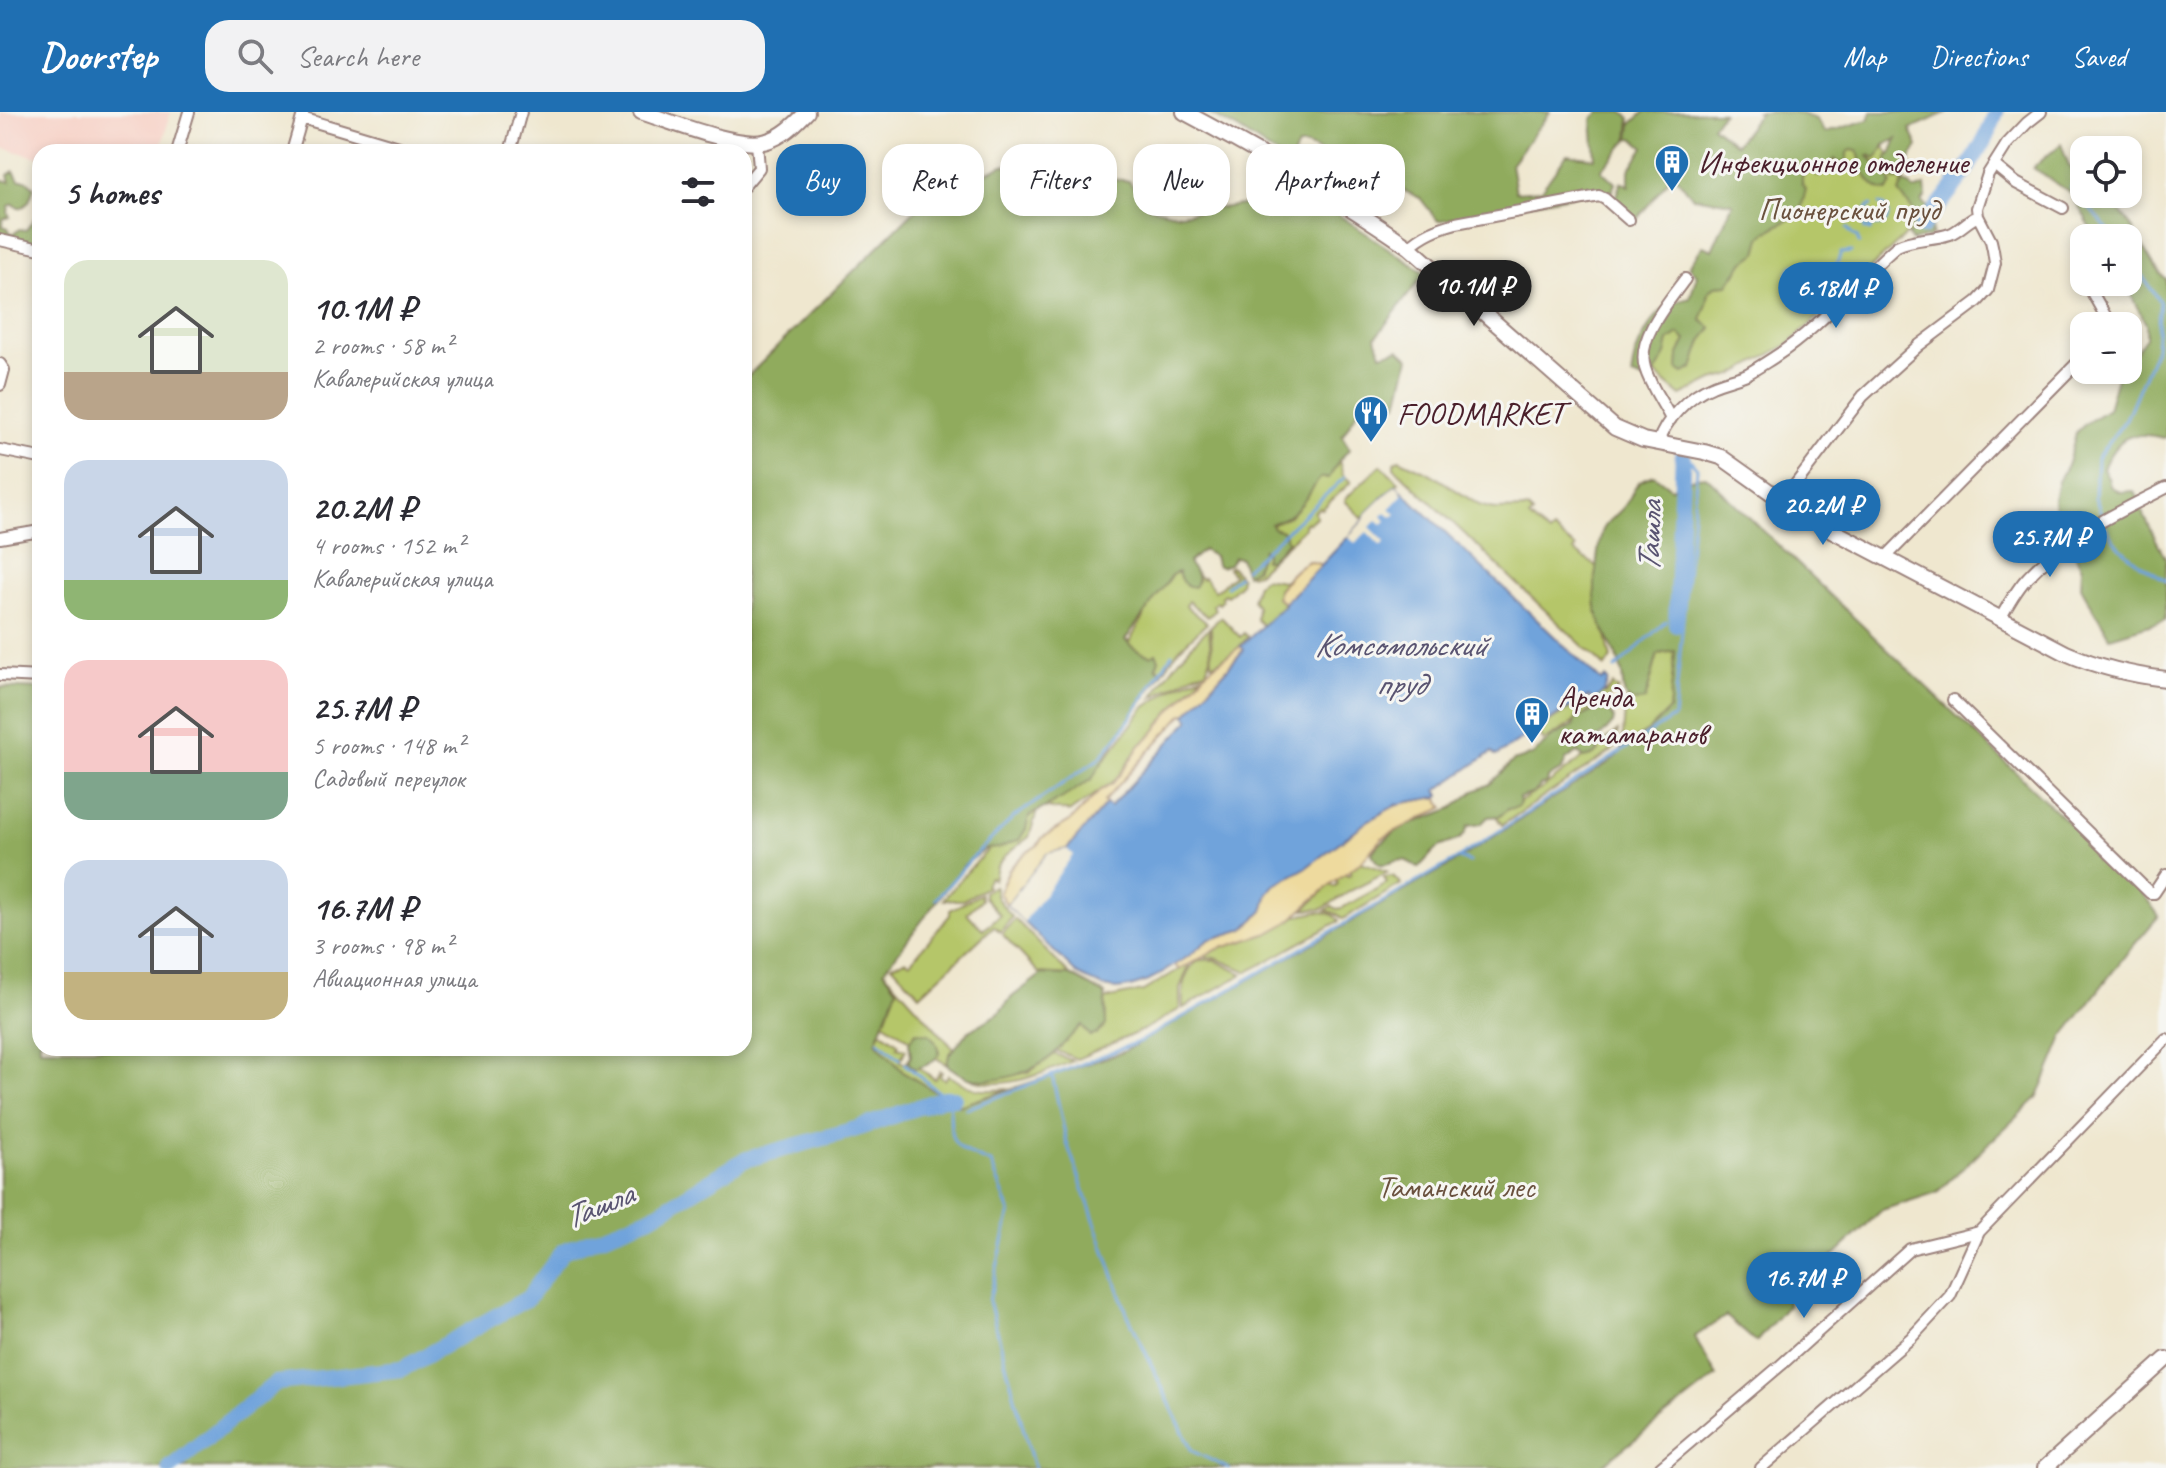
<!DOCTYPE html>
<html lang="en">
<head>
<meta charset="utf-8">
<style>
	:root { --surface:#fff; --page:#f2f2f3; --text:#2b2b33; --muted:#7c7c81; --accent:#1f6fb2 }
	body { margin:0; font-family:Caveat,sans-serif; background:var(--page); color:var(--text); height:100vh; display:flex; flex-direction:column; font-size:30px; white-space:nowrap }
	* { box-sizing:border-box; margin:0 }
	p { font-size:26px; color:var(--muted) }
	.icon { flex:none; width:44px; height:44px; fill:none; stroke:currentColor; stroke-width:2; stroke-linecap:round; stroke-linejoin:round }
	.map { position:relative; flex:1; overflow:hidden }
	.drawer { position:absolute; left:32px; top:32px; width:720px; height:912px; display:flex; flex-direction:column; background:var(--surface); border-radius:24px; box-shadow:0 4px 12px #0003 }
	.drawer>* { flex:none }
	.top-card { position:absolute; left:776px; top:32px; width:760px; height:72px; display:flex; gap:16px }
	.tools { position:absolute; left:2070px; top:24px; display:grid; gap:16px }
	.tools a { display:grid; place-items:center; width:72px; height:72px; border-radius:16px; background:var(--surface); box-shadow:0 4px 12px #0003; font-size:40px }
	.price { position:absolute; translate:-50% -68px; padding:0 18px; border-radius:28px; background:var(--accent); color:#fff; font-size:26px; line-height:52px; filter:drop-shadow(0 2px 4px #0008) }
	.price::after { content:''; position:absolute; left:50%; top:48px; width:24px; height:18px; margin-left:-12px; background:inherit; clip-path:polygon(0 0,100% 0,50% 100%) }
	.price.current { background:#222; color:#fff }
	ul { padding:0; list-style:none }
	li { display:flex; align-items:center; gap:24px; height:200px; padding:0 32px }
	li span { display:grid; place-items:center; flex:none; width:224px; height:160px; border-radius:24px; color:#555 }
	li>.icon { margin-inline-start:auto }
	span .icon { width:96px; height:96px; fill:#fffc; stroke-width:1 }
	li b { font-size:34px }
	h2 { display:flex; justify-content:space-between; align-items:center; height:96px; padding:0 32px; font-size:34px }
	.pill { padding:0 28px; border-radius:24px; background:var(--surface); box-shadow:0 4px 12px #0003; font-size:28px; line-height:72px }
	.pill.current { background:var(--accent); color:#fff }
	header { display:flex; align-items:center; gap:48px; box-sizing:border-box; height:112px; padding:0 40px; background:var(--accent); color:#fff }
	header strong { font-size:38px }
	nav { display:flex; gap:44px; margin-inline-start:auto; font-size:28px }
	.search { width:560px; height:72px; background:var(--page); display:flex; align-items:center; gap:20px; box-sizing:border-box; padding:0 28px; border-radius:24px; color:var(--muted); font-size:30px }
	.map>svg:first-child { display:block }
	.built { fill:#f7d1c6 }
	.green { fill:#b5c669; stroke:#80724a; stroke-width:2 }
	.forest { fill:#90ab5d; stroke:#6d6544; stroke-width:2 }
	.sand { fill:#eeda9e; stroke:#9c7c64; stroke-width:2 }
	.water { fill:#6fa3db; stroke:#5c6183; stroke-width:2 }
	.pier { fill:#efe7cf }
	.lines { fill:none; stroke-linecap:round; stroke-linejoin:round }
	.stream { stroke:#6fa3db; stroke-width:3 }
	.river { stroke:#6fa3db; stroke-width:16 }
	.minor-casing { stroke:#9c837d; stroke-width:14 }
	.tertiary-casing { stroke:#9c837d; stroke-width:18 }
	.minor { stroke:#fff; stroke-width:10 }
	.tertiary { stroke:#fff; stroke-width:14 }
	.labels { text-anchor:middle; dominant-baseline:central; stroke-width:6; stroke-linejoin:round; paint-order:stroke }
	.poi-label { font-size:32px; fill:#4a1f2b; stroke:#f6f6f2; text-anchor:start }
	.park-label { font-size:32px; fill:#6a513e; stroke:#f6f6f2 }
	.water-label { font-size:34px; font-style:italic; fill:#595471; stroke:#f6f6f2 }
</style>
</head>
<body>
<header>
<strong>Doorstep</strong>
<div class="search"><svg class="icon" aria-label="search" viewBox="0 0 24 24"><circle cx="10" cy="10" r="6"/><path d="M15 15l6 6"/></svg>Search here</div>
<nav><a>Map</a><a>Directions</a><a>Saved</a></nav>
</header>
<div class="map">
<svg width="2166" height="1356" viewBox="0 0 2166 1356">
	<rect width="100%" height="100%" fill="#f6f6f2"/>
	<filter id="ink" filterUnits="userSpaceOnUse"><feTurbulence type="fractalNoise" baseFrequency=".0125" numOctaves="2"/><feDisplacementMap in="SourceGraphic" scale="16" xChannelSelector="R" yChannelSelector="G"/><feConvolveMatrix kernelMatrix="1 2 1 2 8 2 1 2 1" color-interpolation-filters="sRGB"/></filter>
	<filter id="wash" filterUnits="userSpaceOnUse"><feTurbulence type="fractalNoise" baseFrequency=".006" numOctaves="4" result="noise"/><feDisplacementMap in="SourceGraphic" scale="32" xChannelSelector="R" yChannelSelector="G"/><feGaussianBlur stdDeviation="1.8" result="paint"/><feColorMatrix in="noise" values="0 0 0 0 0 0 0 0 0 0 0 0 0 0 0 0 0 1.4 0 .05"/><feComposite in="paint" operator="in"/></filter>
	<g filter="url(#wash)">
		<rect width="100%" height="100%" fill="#efe7cf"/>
		<!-- built -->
		<path class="built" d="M0,0H171L160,40H40V46L0,35Z"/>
		<!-- green -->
		<path class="green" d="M1867,23L1884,33L1932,123L1907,122L1789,232L1733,263L1713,268L1681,284L1647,255L1794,68Z
			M1399,347L1431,362L1479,393L1497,398L1528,397L1533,402L1529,406L1549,422L1553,418L1576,436L1574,439L1599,456L1598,486L1611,547L1605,555L1394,355V350Z
			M1339,348L1343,363L1351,370L1322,397L1320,395L1314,400L1317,404L1309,411L1307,410L1304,413L1305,415L1257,461L1250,463L1248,461L1255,457L1263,437L1266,439L1273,416L1271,412L1290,404L1320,366L1329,365Z
			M1381,353L1399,370L1362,406L1345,389L1346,386Z
			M1231,454L1241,466L1240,472L1227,484L1224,482L1221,485L1223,488L1219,492L1217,490L1213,493L1215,498L1208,505L1188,489L1186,494L1207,511L1179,537L1162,561L1151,544L1136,539L1125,529H1130L1148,496L1175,459L1194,474L1198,469V463L1202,467L1204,465L1215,479L1234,463L1228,456Z
			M1291,463L1278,478L1277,485L1284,492L1263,514L1256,507L1257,494L1252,488L1257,472L1263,466L1283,469Z
			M1221,505L1240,525L1244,521L1248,525L1237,537L1212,553L1211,514Z
			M1209,516L1211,545L1206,559L1195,562L1153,585C1169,558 1186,537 1209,516Z
			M1675,539L1669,598L1648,619L1622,635L1626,586L1636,589L1645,588L1658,542Z
			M1204,562L1167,603L1153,622L1140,633L1117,667L1070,700L1041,695L1088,663L1104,649L1144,596L1175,575Z
			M1613,573L1619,578L1574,610L1544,629L1537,619C1553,609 1574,589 1593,589L1603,580L1605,582Z
			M1618,619L1616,634L1612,639L1502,713L1496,704L1543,676Z
			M1037,699L1029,725L1006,743L997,754L994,768L990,765L985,772L987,775L963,788H943C971,754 999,723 1037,699Z
			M1361,750L1388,760L1352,778L1322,797L1304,798L1331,772L1334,775L1338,772L1336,768L1345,761L1348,764L1352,761L1350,758Z
			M1393,764L1401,772L1343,807L1337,802L1326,798L1332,794L1337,797L1342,796L1387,771L1384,765Z
			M994,774L997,786L1012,805L1000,820L994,814L920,883L892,853L906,848L910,851L950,803V798L980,782L981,788L967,801L983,818L1000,803L984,785V780Z
			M1318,800C1326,800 1335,801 1339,809L1248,860L1216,846L1200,845L1218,837L1269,821L1297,804Z
			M1015,807L1070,863L1039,861L1002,822Z
			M1201,848H1215L1243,862L1183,896C1182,878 1183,855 1201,848Z
			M1190,851L1180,876V897L1143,918L1077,947L1057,939L1071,923L1082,913L1086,920L1106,913L1105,887L1143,879Z
			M884,859L954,937L949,943L947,953L883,910L897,877Z
			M881,919L899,932L897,935L906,937L900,949L905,952L913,941L910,950L935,967L940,959L942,960L940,964L945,968L948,963C974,979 978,980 1008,977L959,994L904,961L876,930Z
			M1055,942L1073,949C1044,961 996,982 967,965L987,968L1029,960Z"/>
		<!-- forest -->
		<path class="forest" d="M1207,0H1550L1511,52L1516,80L1541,78L1567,42L1595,46L1592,7L1600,0H1623L1630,6L1628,28L1601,58L1615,71L1612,79L1607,81L1595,79L1438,109L1420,86L1307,34H1298L1290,52L1238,17Z
			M1644,0H1723L1712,14L1736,32L1759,2L1757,0H1795L1816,7L1825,21L1868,8L1871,0H1948L1910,17L1918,34L1909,50L1913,55L1904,68H1894L1890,63L1894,58L1887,50V45L1891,42L1897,27L1884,33L1879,44L1876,47L1870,43L1868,44L1879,55L1892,72L1887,79C1873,78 1869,65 1860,57L1861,51L1858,39L1851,38L1847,41V48L1840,53L1835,47L1821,64H1817L1814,60H1807L1802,64V72L1806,77L1801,97L1792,106L1766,120L1761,126L1757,141L1743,151L1728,173L1715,174L1709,180L1707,192L1701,208L1712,216L1702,229L1693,256L1684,261L1678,257L1679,242L1686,228L1679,222L1669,229L1666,243L1653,265L1643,268L1632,264C1631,242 1651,203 1671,192C1676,189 1684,188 1690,186L1697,163L1689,154L1703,134L1712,138L1733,91L1693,85L1673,62L1637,107L1614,89L1621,70L1629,74V58L1644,35L1633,26L1629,27L1631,12Z
			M2061,32L2069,54L2084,75V82C2120,82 2134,121 2150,147C2154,155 2160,161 2166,167V325L2164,326C2130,318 2118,324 2103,356L2108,365L2110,374L2120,380L2134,379L2139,387V394L2166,447V508L2110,525L2081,475L2082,456L2056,404L2054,388L2058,369L2068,351L2076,321L2085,312L2108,297L2117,265L2122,258H2128V250L2146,225V212L2124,170H2128V126H2097L2071,81L2033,56Z
			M1003,53L1129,69L1149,95L1180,102L1255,91L1297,75L1425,161L1376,225L1381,242L1399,237L1409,246L1398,292L1360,296L1342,324L1350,337L1339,348L1329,366H1320C1300,393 1304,398 1271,412L1273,416L1283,419L1288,429L1269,448H1264L1266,440L1263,437L1255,457L1246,462L1240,446L1234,445L1229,452L1221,455L1216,453L1214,444L1203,438L1188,451C1194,460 1202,463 1194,475C1184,474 1181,470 1178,460L1173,462L1125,528C1133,537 1140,541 1151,544L1156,541L1159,547L1156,555L1162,561L1126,612L1092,667L1061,687L1029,704L1026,717L1019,728L999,736L986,737L964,753L884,859L897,877L876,930L904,961L959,994L1123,940L1450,753L1611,649L1619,642L1622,635L1648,619L1669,598L1675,539L1658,542L1645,588C1616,593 1626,575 1621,557C1616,537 1602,520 1597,500C1592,481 1597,439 1602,420C1606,408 1619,403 1626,392C1637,376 1631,370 1654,363L1671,376L1696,365L1706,364L2143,782L2159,804L2127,841L2063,925L2038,985L1937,1080L1882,1098L1826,1151L1812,1145L1788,1163V1193L1756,1230L1726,1204L1694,1225L1717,1264L1598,1356H0V575L40,577V936H744V268L923,90Z
			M14,59L19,68H26L34,75C31,85 29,95 18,96L14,92L9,94L8,101L10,105L3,107V114L8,116L10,121L14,122L19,117L26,118L37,103L40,104V121L37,128L40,130V134L0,127V67L10,70L8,63Z
			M1903,71L1910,73L1914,78L1925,74L1926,84L1922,90L1928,95L1925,102L1932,118L1929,125L1912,129L1908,124L1917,104L1899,80Z
			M1603,594L1608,596L1614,607L1613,612L1594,630L1599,639L1592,644L1584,646L1578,640L1566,648L1562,658L1548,666L1547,672L1541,673L1534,681L1519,686L1520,691L1517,695L1508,697L1500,704L1488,705L1481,712L1468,714C1464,731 1451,728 1438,736C1431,741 1426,749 1419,755C1415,754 1411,751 1407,749C1391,744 1380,764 1372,741L1378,733L1401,716L1453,696L1474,679L1490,672L1513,649L1533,643L1552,625L1573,614L1576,607Z
			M1042,862L1070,863L1105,882L1106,913L1097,922L1090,924L1082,913C1072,922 1065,931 1056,940C1036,960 997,973 969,966C962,964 954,958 947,953L949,943L969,919L998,902L1012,885Z
			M916,920L929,922L935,929L940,941C931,953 927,953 914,957L908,950L911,944L909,930Z"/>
		<!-- sand -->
		<path class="sand" d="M1309,449L1322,453L1284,491L1277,485C1279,472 1297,454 1309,449Z
			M1241,534L1244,537L1186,603L1183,602L1104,689L1106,692L1067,737L1047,742L1007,793L999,781L1009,757L1024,742L1038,733L1042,726L1070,709L1102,677L1113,671L1128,652L1140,633L1153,622L1167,603L1208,558Z
			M1437,685L1444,695L1382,726L1361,750L1331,772L1287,811L1269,821L1218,837L1179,858L1175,853L1189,844L1208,828L1244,817L1263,799L1268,780L1273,774L1307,755L1369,708L1398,692Z"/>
		<!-- water -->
		<path class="water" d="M1396,373L1601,569L1605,566L1608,569L1604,580L1594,588L1589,585L1580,589L1496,644L1492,640L1437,678L1440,683L1437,685L1398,692L1369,708L1307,755L1273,774L1268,781L1263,799L1244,817L1208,828L1189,844L1148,869L1131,875L1117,877L1103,875L1078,863L1007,793L1047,742L1067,737L1106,692L1110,695L1190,608L1186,603L1244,538L1241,534L1284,493V491L1289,485H1291L1364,408L1365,403Z"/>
		<!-- pier -->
		<path class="pier" d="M1396,373L1402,378L1400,380L1403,382L1390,396L1396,402L1392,405L1386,400L1382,404L1386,409L1382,412L1377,408L1370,415L1385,430L1381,434L1367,420L1355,431L1348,425L1364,408L1365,403Z
			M1067,737L1073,743L1024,810L1007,793L1047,742Z"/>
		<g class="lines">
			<!-- stream -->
			<path class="stream" d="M2071,75L2115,126
				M1850,108L1858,105L1863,110
				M1866,108V98L1871,93
				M1864,112L1865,117L1870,119L1871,114L1868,110
				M1875,114L1884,112C1890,105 1889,96 1880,92
				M1847,116L1851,121
				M1853,123L1857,125L1859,131
				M1841,141L1851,140
				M1788,161L1795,152L1803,160
				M1805,161L1817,164
				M1819,164C1831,161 1837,155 1840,143
				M2103,406L2095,385L2097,346L2126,307L2156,236L2160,189L2128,145
				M2105,413C2114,437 2145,456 2166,468
				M1245,457L1345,365
				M1227,474L1238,464
				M1673,502L1676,498
				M1615,557L1666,509
				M1459,746L1470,750
				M936,787L971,747L1014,705L1100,646L1124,616L1172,542
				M879,929L900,947
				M905,952L946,986
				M1052,963L1067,1031L1127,1201L1192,1339L1228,1356
				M948,986C951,998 950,1007 951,1019C953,1039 976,1044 991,1051L1010,1100L989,1189L1034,1356
				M966,997L1141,929L1455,748L1674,605L1697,356L1685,342"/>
			<!-- river -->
			<path class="river" d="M1922,115C1949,80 1983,43 1996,0
				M1676,513L1683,339
				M170,1356L276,1271L402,1257L528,1186L563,1139L651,1105L744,1048L856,1017L943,986H954"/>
		</g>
	</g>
	<g filter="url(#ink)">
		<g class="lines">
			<!-- minor casing -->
			<g class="minor-casing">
				<path id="minor" d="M302,6L399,35L397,40
					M177,40L189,0
					M292,40L303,2
					M510,40L521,0
					M1994,53L2016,71L2063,96
					M744,74L759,56L757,31
					M0,128L40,137
					M1409,135C1423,122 1438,116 1456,111L1599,84L1605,87L1629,108
					M2089,175L2111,214
					M0,252L4,258L0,273
					M1671,307C1663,291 1650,274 1645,256C1636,227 1668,190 1685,167
					M1658,331C1665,308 1689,283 1712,274C1723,269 1735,267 1747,262C1756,257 1765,251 1773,246C1823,214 1854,171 1897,134C1913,126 1932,128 1950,122C1960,118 1968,108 1978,104
					M0,338L40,346
					M1782,390L1863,284L1918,234L1978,189L1988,178L1995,151L1993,138L1991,129L1978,104L1977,96L1988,62L2007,32L2027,11L2041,0
					M0,426L40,419
					M1885,446L2084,244
					M2000,507C2008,493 2017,476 2028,465C2065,425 2118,400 2166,376
					M0,563L40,565
					M1953,588L2150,781H2154L2166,763
					M1660,1356L1781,1253L1910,1137L1979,1120
					M1761,1356L1911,1226L1950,1184L1979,1120L2166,927"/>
			</g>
			<!-- tertiary casing -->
			<g class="tertiary-casing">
				<path id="tertiary" d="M641,0C669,9 741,38 767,29C784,24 795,12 807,0
					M1184,0C1261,41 1337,85 1409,135L1615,316L1643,328L1704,340L1721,345L1801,402L2066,541C2098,555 2131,563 2166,567
					M2045,1356L2166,1247"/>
			</g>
			<!-- minor -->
			<use href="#minor" class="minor"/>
			<!-- tertiary -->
			<use href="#tertiary" class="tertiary"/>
		</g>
	</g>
	<!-- icons -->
	<defs>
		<g id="building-pin" transform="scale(1.8)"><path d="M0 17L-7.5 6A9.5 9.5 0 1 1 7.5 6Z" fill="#1f6fb2" stroke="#f6f6f2"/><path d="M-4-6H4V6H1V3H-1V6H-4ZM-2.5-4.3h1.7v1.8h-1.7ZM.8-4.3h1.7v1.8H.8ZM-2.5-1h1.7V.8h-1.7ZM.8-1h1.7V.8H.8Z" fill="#fff"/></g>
		<g id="restaurant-pin" transform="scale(1.8)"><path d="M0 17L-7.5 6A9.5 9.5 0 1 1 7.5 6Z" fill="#1f6fb2" stroke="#f6f6f2"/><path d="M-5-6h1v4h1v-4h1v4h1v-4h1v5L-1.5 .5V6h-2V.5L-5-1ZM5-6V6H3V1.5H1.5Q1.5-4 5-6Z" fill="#fff"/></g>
	</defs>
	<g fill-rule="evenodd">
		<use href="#building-pin" x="1672" y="50"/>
		<use href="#restaurant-pin" x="1371" y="301"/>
		<use href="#building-pin" x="1532" y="602"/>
	</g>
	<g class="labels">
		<!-- poi labels -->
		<g class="poi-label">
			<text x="1698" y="50">Инфекционное отделение</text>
			<text x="1397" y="301">FOODMARKET</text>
			<text x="1558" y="584">Аренда<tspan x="1558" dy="37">катамаранов</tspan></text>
		</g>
		<!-- park labels -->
		<g class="park-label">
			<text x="1849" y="97">Пионерский пруд</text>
			<text x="1456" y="1074">Таманский лес</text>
		</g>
		<!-- water labels -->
		<g class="water-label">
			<text transform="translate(1649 425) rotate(-88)">Ташла</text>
			<text x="1400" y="532">Комсомольский<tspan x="1400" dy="39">пруд</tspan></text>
			<text transform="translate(598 1093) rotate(-22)">Ташла</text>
		</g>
	</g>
</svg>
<div class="tools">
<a><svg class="icon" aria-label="locate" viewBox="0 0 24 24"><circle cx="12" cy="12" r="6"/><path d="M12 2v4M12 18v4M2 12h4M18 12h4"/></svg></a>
<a>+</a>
<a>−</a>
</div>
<b class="price current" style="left:1474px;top:216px">10.1M ₽</b>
<b class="price" style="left:1836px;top:218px">6.18M ₽</b>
<b class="price" style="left:1823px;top:435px">20.2M ₽</b>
<b class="price" style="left:2050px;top:467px">25.7M ₽</b>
<b class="price" style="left:1804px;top:1208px">16.7M ₽</b>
<div class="top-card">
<a class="pill current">Buy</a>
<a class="pill">Rent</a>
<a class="pill">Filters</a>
<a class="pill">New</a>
<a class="pill">Apartment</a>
</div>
<section class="drawer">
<h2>5 homes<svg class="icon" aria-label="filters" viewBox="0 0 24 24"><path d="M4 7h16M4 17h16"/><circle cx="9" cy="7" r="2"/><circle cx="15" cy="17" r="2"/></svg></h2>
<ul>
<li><span style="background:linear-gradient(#dfe7d0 70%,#b9a48a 0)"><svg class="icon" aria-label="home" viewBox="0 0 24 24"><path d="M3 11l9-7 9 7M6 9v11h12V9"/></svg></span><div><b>10.1M ₽</b><p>2 rooms · 58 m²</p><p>Кавалерийская улица</p></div></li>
<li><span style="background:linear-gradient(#c9d6e8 75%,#8fb573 0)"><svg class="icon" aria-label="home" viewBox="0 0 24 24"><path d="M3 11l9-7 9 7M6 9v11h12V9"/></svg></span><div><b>20.2M ₽</b><p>4 rooms · 152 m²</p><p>Кавалерийская улица</p></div></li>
<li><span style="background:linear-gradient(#f6c9c9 70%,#7fa58c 0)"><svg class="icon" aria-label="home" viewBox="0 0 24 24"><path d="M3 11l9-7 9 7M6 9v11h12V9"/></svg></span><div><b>25.7M ₽</b><p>5 rooms · 148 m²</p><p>Садовый переулок</p></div></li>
<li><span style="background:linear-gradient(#c9d6e8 70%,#c2b280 0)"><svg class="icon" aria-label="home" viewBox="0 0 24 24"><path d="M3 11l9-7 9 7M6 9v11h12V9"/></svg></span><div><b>16.7M ₽</b><p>3 rooms · 98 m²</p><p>Авиационная улица</p></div></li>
</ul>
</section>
</div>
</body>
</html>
